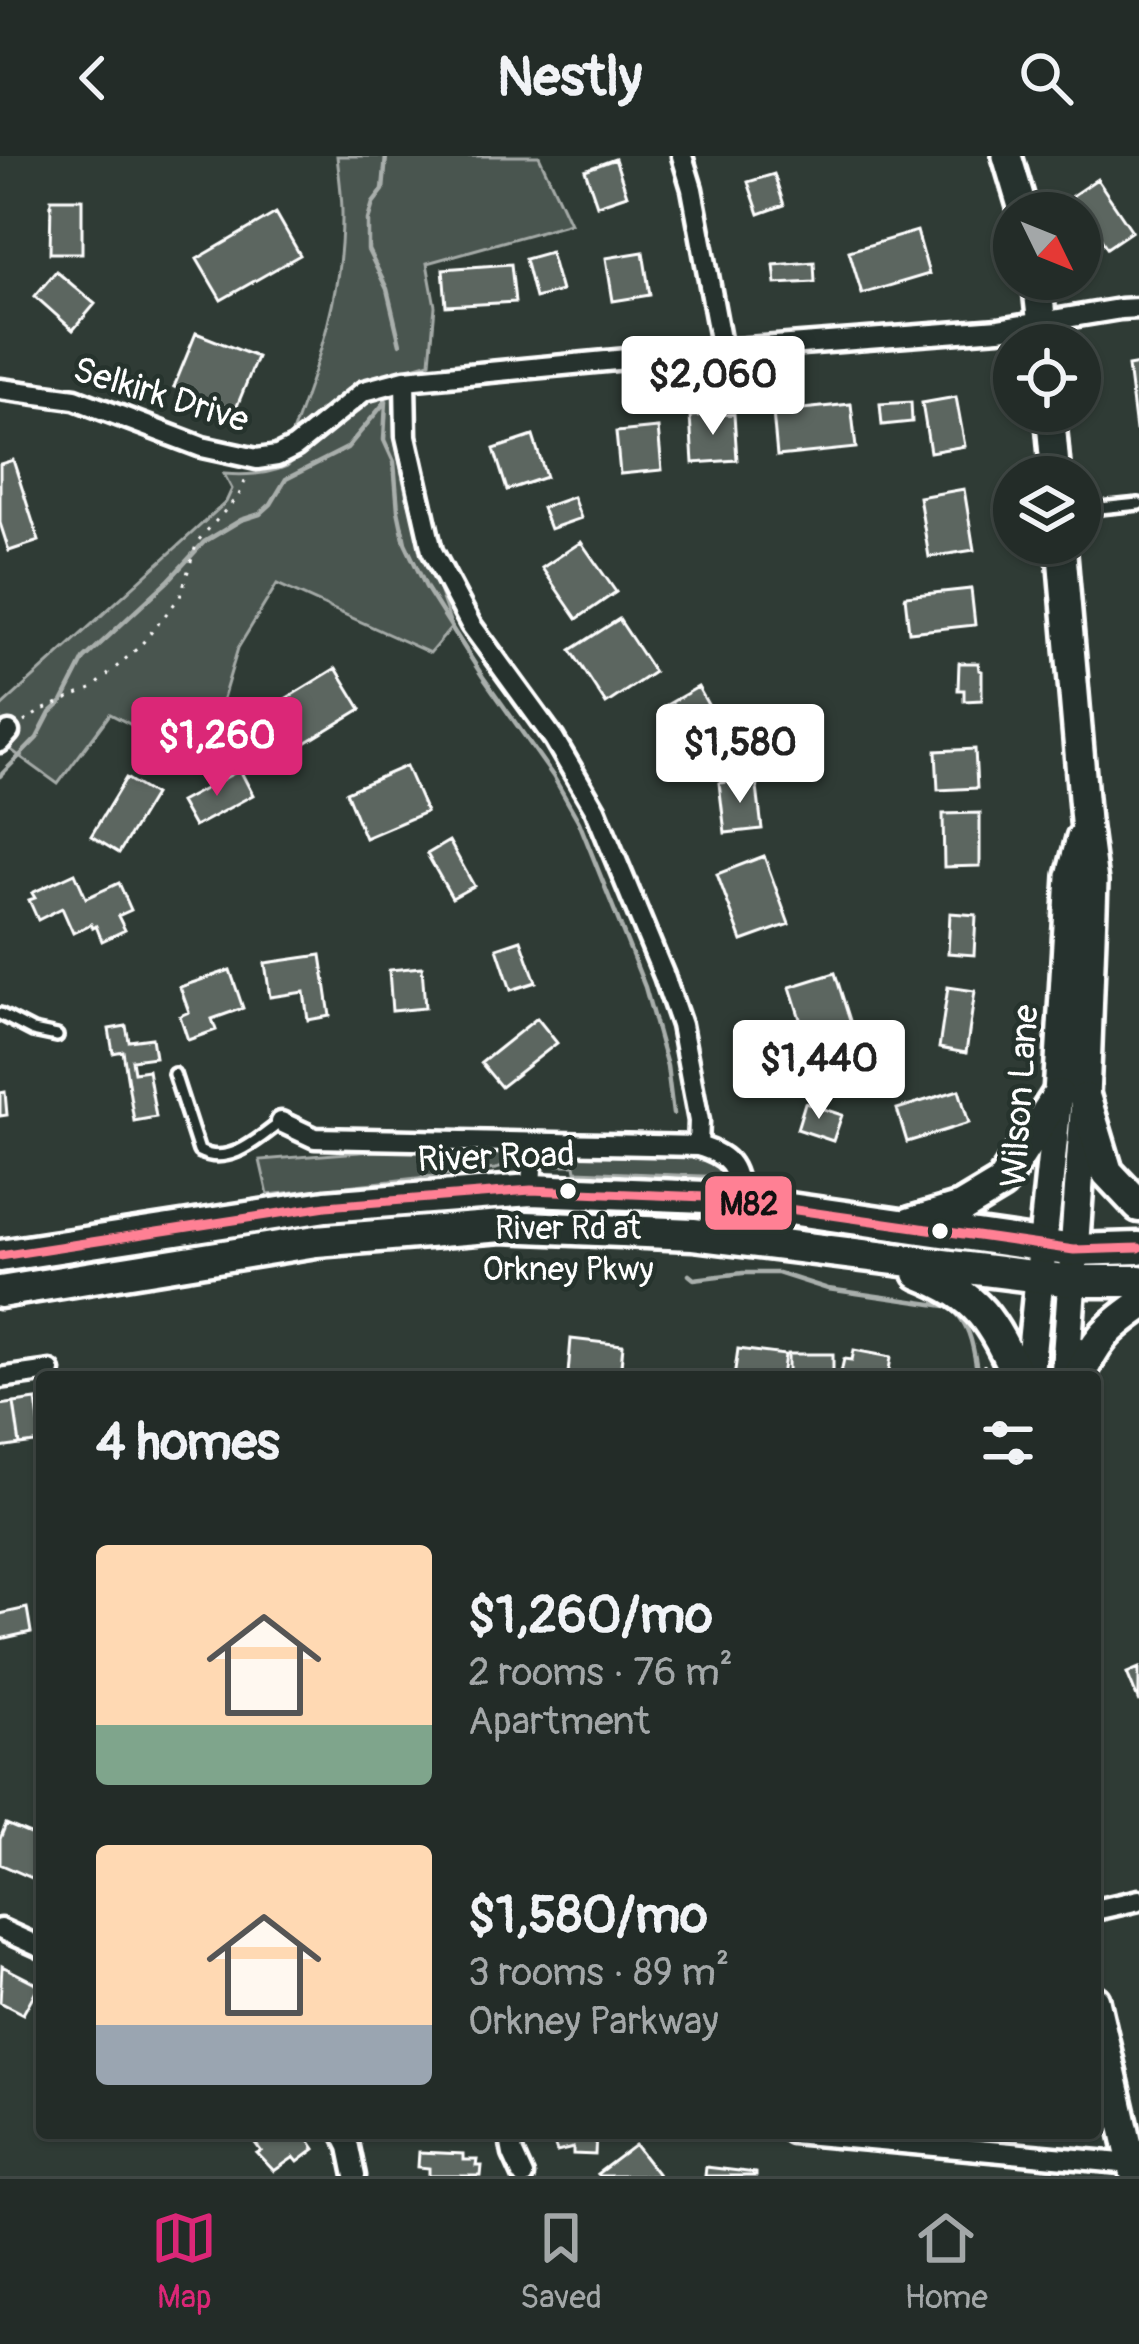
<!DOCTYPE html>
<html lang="en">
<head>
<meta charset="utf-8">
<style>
	:root { --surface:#232c28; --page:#2b3430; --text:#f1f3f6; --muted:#a3a7a8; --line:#404845; --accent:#db2777 }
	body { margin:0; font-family:Pangolin,sans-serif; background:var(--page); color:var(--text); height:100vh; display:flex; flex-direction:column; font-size:45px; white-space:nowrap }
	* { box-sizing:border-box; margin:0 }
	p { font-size:39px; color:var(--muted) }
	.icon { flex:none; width:66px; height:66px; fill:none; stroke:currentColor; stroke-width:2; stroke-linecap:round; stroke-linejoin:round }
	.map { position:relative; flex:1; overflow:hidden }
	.drawer { position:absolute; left:36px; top:1215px; width:1065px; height:768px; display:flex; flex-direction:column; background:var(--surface); border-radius:12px; box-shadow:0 3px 9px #0004,0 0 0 3px var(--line) }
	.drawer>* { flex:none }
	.needle { width:78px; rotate:133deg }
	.fabs { position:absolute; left:993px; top:36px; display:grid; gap:24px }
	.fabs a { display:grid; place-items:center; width:108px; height:108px; border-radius:50%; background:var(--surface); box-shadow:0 3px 9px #0004,0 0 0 3px var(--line); font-size:60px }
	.price { position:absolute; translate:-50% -102px; padding:0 27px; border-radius:12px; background:#fff; color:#222; font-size:39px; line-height:78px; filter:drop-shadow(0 3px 6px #0008) }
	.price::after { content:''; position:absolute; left:50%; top:72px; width:36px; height:27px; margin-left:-18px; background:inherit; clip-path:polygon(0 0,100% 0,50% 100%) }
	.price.active { background:var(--accent); color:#fff }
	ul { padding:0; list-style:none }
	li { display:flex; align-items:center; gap:36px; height:300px; padding:0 60px }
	li span { display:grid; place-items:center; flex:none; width:336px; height:240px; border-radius:12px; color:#555 }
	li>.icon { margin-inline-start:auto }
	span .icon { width:144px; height:144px; fill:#fffc; stroke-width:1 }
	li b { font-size:51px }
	h2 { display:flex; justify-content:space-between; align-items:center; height:144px; padding:0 60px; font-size:51px }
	header { display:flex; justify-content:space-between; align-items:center; height:156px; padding:0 60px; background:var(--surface); font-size:54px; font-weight:800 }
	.menu { display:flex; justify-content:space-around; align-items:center; height:168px; border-top:3px solid var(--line); background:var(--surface); font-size:33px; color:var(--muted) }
	.menu a { display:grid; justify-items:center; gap:6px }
	.menu .active { color:var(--accent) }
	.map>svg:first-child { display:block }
	.green { fill:#4a544f; stroke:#a4aaa7; stroke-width:3 }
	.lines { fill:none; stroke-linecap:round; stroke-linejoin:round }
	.stream { stroke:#a9afac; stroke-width:4.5 }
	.building { fill:#5b6661; stroke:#fff; stroke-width:3 }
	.service-casing { stroke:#fff; stroke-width:18 }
	.minor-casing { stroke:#fff; stroke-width:27 }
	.secondary-casing { stroke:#fff; stroke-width:36 }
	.primary-casing { stroke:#fff; stroke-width:39 }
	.path { stroke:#fff; stroke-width:3; stroke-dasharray:3 9; stroke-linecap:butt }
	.service { stroke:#26332d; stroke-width:9 }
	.minor { stroke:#26332d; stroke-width:18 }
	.secondary { stroke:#26332d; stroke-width:27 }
	.primary { stroke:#26332d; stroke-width:30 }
	.bus-1-casing { stroke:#26332d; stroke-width:18 }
	.bus-1 { stroke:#ff8094; stroke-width:9 }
	.bus-dot { fill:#fff; stroke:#26332d; stroke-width:4.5 }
	.labels { text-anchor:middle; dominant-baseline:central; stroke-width:9; stroke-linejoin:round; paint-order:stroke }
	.bus-label { font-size:33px; fill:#fff; stroke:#26332d }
	.street-label { font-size:36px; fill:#fff; stroke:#26332d }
	.line-badge { stroke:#26332d; stroke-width:4.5 }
	.pale-badge-label { font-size:33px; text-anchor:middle; font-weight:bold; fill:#111 }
</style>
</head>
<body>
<header><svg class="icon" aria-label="back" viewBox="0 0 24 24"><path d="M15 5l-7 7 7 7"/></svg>Nestly<svg class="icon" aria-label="search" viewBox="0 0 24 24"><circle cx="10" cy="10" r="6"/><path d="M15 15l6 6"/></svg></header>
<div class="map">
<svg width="1139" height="2020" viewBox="0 0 1139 2020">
	<rect width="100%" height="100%" fill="#2f3b35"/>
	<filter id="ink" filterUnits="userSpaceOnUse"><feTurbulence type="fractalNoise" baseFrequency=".00833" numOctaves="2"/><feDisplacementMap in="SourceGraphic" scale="24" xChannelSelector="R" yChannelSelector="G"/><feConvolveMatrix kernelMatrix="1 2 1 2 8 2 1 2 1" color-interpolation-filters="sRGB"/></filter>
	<g filter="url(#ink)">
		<!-- green -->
		<path class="green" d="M337,0H539L570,67L427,107L435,150L430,206L358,227L291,280C318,208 343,135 342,57C342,38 339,19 337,0Z
			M397,237L395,284L407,342L452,471L430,497L277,428L238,492L204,606L110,558L58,628L0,586V552L226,346L232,333L224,318C246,320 266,319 287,310L360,249L374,242Z
			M509,993L517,997V1004L510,1009L496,1013L268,1039L260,1004L372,995Z
			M568,999L697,1001L713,1006L726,1015L727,1021L576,1015L575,1009H547V1001Z"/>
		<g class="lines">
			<!-- stream -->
			<path class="stream" d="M386,0L383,34L373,47L368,64V94L387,133L400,188
				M386,245L384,284L394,306L398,354L405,387L426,431L483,521L553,620L579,666L645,831L667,910L673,958
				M0,620L37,582L50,557L62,546L84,503L168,425L204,386L241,364L260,358L271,348L286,323L347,292L386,245
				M689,1119L694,1123L743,1117H778L828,1133L946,1150C971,1162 974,1196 978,1221"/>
		</g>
		<!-- building -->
		<path class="building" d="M615,3L627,39L597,49L585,14Z
			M774,18L784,49L759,58L748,26Z
			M1097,23L1132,75L1107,92L1072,40Z
			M51,43H82V97H50Z
			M276,57L300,99L221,144L197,103Z
			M917,75L929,118L862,138L849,95Z
			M550,96L561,135L535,142L525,103Z
			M643,96L650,139L613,145L606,102Z
			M814,106L815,126L776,128L774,109Z
			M511,108L515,146L446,150L443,113Z
			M56,115L95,148L73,174L35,140Z
			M196,177L257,201L235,255L174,231Z
			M1139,208V274H1136L1128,210Z
			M956,241L965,290L930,296L922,247Z
			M911,246L912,266L882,269L880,248Z
			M851,248L856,292L777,300L773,256Z
			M734,258L737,304L693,307L690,260Z
			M658,272L662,314L620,318L616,276Z
			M533,280L546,321L507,334L494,293Z
			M13,304L39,385L9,395L0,367V308Z
			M964,333L974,394L929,401L919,341Z
			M573,341L581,362L550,373L542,352Z
			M581,386L616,436L577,463L542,412Z
			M971,433L975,469L909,476L905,440Z
			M619,463L654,516L606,548L571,494Z
			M959,507H978L979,514L982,515V544L964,545V534H958Z
			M336,512L361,553L284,600L259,559Z
			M698,531L724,577L688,597L663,551Z
			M975,593L977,632L938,634L936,595Z
			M406,610L426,656L365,682L346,636Z
			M240,614L253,639L194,671L180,646Z
			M126,622L154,639L119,697L91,680Z
			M756,623L762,673L725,677L719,627Z
			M980,657V710L944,711L943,658Z
			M449,685L474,730L452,742L427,698Z
			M764,700L789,768L742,785L717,718Z
			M75,717L86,742L119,727L131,754L118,760L125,774L102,785L96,770L93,772L91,768L73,777L62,752L38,764L29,744L35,742L32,737Z
			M950,757L976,759L974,799L948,797Z
			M521,784L536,826L511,834L497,792Z
			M321,799L330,860L308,864L304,836L270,841L265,807Z
			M422,811L425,852L392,855L389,814Z
			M230,814L243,852L212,863L216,874L188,884L180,860L189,856L180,831Z
			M835,817L852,871L807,885L790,831Z
			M948,831L975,835L966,897L939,892Z
			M537,862L557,887L501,931L481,907Z
			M126,870L129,885L152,882L155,901L132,904L134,916L148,914L156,961L134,965L123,895L113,897L109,873Z
			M959,934L969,967L907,986L897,953Z
			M5,936L7,959L0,960V937Z
			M805,947L842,959L833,985L797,973Z
			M571,1183L623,1189L620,1221L568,1218Z
			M738,1193L785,1199L782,1221H734Z
			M854,1194L891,1201L888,1221H840L844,1203L852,1204Z
			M788,1198H833V1221H788Z
			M473,1215L531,1221H473Z
			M36,1244L42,1286L20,1289L14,1247Z
			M14,1247L20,1289L0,1292V1249Z
			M27,1452L31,1476L0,1483V1458Z
			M1139,1512V1546L1127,1517Z
			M6,1668L42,1683V1698L32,1722L0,1708V1683Z
			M2,1810L39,1829L23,1858L0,1846Z
			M268,1977H289L295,1985L305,1978L315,1993L298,2006L294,2001L274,2015L257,1997L261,1995L255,1987Z
			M548,1977H596L595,1999L573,1998V1992L557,1996L554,1987H547Z
			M635,1989L659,2020H599L597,2018Z
			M419,1996L463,1998V2004H477L476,2010H482L481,2020H429V2012L418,2011Z
			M706,2011L756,2017V2020H705Z"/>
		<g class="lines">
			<!-- service casing -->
			<g class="service-casing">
				<path id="service" d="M1080,354L1139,348
					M0,858L33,875L57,880
					M174,918L199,995C229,1011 258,983 281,966"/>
			</g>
			<!-- minor casing -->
			<g class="minor-casing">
				<path id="minor" d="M682,0L692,33L722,194
					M405,224L406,280L432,395L471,469L554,583L595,653L664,820L681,869L699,965L698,990
					M0,233L75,243L202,291L257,303L277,300L295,291L364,235L405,224L722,194L999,173L1120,153L1139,152
					M0,586L9,576
					M281,966L315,982L698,990C732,1000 737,1012 739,1046
					M531,1034L533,989
					M0,1222L50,1215
					M1095,1754L1139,1744
					M0,1773L42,1792
					M342,1977L349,1991L355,2020
					M509,1977L513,1998L523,2020
					M792,1977L1132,2008"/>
			</g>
			<!-- secondary casing -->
			<g class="secondary-casing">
				<path id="secondary" d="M1007,0L1024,57
					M1037,123L1044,189
					M1050,255L1056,321
					M1061,387L1085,665L1093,726L1085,943L1065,1221
					M1029,1221L1058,939L1071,720L1081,682
					M1095,1844L1135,2020"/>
			</g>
			<!-- primary casing -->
			<g class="primary-casing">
				<path id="primary" d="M1085,943L1107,1016L1139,1050
					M911,1067L961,1052L1001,1028L1058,939
					M0,1100L326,1050L531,1034L706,1041L1074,1094L1139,1092
					M919,1117C980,1141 991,1164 1018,1221
					M0,1136L316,1085L502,1070L693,1078L1072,1125H1139
					M1079,1221C1096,1184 1106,1173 1139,1150"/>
			</g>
			<!-- path -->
			<path class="path" d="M24,566L42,554L93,532L140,490L180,441L197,386L239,339L247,321
				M984,1208L985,1221"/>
			<!-- service -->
			<use href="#service" class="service"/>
			<!-- minor -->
			<use href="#minor" class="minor"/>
			<!-- secondary -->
			<use href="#secondary" class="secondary"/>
			<!-- primary -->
			<use href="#primary" class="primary"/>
			<!-- bus-1 casing -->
			<g class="bus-1-casing">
				<path id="bus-1" d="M0,1100L326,1050L531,1034L706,1041L1074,1094L1139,1092"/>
			</g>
			<!-- bus-1 -->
			<use href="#bus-1" class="bus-1"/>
		</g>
	</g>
	<!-- markers -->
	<g class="bus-dot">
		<circle cx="568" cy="1035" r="10"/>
		<circle cx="940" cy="1075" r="10"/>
	</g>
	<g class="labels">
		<!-- bus labels -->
		<g class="bus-label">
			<text x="568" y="1072">River Rd at<tspan x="568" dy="41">Orkney Pkwy</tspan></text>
		</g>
		<!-- street labels -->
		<g class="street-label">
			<text transform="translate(161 239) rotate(17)">Selkirk Drive</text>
			<text transform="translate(1020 940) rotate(-86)">Wilson Lane</text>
			<text transform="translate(496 1001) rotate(-2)">River Road</text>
		</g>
	</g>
	<rect class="line-badge" x="703" y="1018" width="91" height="58" rx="12" fill="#ff8094"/>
	<g class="pale-badge-label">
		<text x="749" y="1059">M82</text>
	</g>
</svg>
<div class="fabs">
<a><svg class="needle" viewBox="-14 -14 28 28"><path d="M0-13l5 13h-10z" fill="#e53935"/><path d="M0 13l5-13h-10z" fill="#a3a7a8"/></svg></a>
<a><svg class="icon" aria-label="locate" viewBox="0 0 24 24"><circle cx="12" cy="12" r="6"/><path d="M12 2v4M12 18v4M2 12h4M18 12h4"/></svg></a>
<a><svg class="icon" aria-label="layers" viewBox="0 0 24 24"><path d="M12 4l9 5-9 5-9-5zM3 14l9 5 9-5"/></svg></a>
</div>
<b class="price" style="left:713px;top:282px">$2,060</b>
<b class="price active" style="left:217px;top:643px">$1,260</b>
<b class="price" style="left:740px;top:650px">$1,580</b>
<b class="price" style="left:819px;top:966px">$1,440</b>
<section class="drawer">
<h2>4 homes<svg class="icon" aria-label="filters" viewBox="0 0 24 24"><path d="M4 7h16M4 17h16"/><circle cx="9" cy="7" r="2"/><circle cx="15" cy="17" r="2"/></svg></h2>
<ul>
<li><span style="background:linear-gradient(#ffd9b3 75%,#7fa58c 0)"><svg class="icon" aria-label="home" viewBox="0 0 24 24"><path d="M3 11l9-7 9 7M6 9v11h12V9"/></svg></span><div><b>$1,260/mo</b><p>2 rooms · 76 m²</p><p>Apartment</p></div></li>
<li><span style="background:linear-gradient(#ffd9b3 75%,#9aa5b1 0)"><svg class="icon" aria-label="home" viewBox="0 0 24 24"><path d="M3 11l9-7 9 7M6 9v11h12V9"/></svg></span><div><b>$1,580/mo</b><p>3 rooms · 89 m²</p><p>Orkney Parkway</p></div></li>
</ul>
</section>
</div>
<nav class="menu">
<a class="active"><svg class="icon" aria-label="map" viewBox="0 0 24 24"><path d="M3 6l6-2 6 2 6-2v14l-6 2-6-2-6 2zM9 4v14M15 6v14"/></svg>Map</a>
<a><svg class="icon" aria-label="saved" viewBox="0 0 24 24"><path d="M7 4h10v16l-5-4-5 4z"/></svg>Saved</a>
<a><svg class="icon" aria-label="home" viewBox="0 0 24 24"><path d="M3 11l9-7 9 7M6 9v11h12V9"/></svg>Home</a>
</nav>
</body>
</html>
